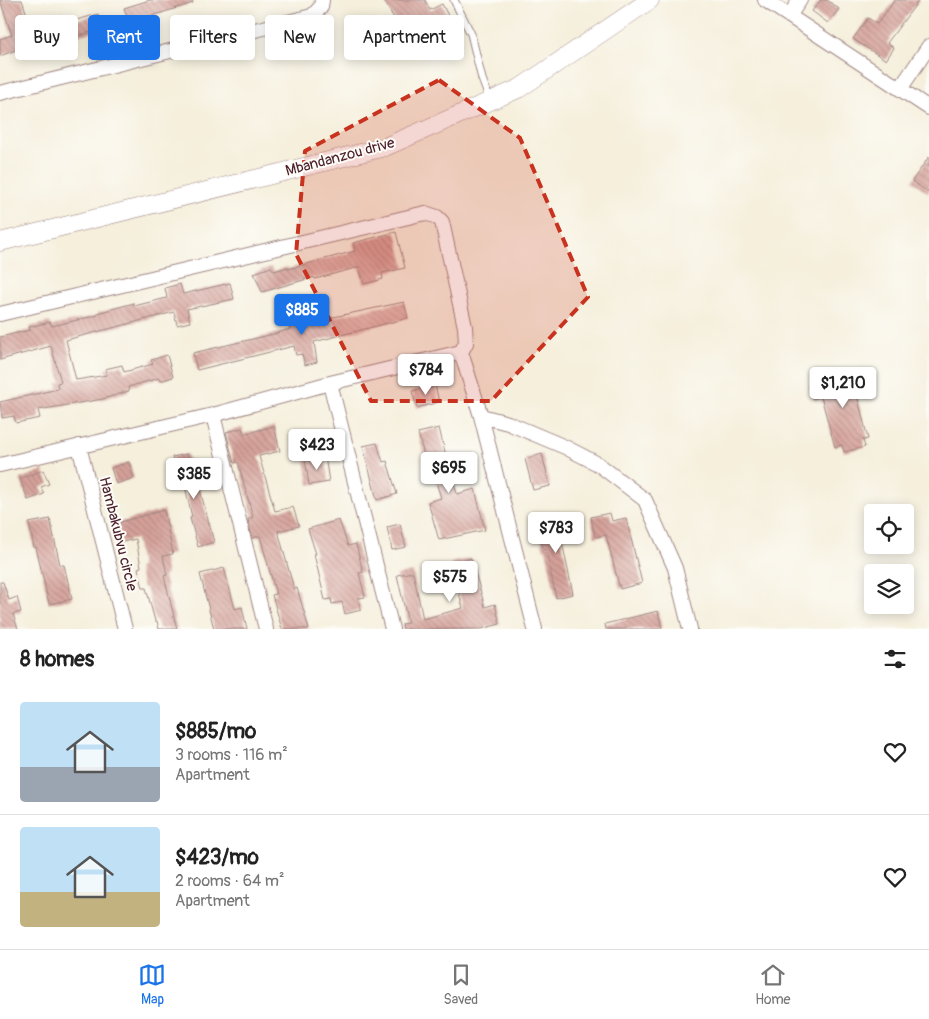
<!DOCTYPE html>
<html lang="en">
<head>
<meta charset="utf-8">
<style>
	:root { --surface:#fff; --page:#f2f2f2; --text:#222; --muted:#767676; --line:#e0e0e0; --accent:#1a73e8 }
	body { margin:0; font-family:Pangolin,sans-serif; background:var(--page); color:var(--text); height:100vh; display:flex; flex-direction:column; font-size:19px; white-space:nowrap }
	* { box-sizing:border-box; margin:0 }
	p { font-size:16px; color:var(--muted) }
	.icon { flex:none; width:28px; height:28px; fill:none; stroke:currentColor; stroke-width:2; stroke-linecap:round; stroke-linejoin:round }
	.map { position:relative; height:629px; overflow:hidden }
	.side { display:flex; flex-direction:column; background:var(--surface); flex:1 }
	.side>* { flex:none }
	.hud { position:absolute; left:15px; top:15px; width:500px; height:45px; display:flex; gap:10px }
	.controls { position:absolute; left:864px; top:504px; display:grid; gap:10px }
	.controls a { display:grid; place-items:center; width:50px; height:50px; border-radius:5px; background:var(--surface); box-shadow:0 2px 12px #0003; font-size:25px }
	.price { position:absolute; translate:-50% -42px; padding:0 11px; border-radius:5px; background:#fff; color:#222; font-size:16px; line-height:32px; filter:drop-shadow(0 1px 2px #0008) }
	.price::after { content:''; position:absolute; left:50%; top:30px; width:15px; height:11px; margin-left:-8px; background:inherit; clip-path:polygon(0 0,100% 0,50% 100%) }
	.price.selected { background:var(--accent); color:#fff }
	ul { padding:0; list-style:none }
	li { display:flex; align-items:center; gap:15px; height:125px; padding:0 20px }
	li+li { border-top:1px solid var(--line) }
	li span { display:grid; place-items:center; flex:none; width:140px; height:100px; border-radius:5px; color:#555 }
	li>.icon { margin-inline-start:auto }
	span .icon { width:60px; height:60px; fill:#fffc; stroke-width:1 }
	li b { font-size:21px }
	h2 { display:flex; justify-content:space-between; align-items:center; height:60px; padding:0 20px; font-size:21px }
	.tag { padding:0 18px; border-radius:5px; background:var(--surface); box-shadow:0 2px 12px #0003; font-size:18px; line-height:45px }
	.tag.selected { background:var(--accent); color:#fff }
	.tab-bar { display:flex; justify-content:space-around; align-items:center; height:70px; border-top:1px solid var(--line); background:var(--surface); font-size:14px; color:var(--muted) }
	.tab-bar a { display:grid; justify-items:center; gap:2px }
	.tab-bar .selected { color:var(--accent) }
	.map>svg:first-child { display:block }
	.building { fill:url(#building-back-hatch) }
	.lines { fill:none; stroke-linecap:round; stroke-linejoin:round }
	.service-casing { stroke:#a08784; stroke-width:9 }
	.minor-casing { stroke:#a08784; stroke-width:16 }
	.tertiary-casing { stroke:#a08784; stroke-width:19 }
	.service { stroke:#fff; stroke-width:7 }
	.minor { stroke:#fff; stroke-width:14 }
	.tertiary { stroke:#fff; stroke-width:18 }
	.marked { fill:#c8321e; fill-opacity:0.2; stroke:#c8321e; stroke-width:4; stroke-dasharray:10 6; stroke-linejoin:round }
	.labels { text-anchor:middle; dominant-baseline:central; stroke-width:4; stroke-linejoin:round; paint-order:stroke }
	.street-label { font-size:15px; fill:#4a1f2b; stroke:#fdfcf7 }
</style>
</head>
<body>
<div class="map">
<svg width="929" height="629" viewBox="0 0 929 629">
	<defs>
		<pattern id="building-back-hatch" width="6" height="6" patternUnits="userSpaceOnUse" patternTransform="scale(1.25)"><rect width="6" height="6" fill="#d6a29a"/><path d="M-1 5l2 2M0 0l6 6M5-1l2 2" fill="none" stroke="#b0837e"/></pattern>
	</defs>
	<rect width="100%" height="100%" fill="#fdfcf7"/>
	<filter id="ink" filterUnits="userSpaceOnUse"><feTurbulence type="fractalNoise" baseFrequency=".02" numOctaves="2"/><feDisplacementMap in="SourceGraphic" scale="10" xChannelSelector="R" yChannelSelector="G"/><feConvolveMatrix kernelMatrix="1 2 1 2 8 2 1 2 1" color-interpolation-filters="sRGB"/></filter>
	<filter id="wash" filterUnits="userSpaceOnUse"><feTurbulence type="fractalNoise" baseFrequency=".0096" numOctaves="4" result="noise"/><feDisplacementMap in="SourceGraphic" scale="20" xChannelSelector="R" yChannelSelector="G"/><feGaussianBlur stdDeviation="1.12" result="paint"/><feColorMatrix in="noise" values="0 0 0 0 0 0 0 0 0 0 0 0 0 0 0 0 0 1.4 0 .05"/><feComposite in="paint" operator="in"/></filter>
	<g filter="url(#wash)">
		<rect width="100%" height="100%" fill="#f5efdc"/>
		<g id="blocks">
			<!-- building -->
			<path class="building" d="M0,0H22L30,24L35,22L42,40L0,56V39L12,35Z
				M150,0H192L193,3L129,23L124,8Z
				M384,0H425L430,10L442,4L454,27L410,49L404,38L393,44L387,32L398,26Z
				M821,0H827L839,9L828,23L812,11Z
				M895,0H919L887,43L894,48L886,60L853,39L868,18L877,24Z
				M98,14L102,29L77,36L73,21Z
				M929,157V193L912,181Z
				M396,232L405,268L382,273L383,279L364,284L359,267L315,279L314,277L262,292L254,273L271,267L274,271L288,267V269L355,251L353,243Z
				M230,283L234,299L187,309L190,322L177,325L174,312L66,340L76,380L107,375L105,369L122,365L124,372L153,364L151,360L167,355L173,377L160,381L159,378L128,387L129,391L103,399L38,410L40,418L16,423L14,416L2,418L0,402L58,389L57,383L61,382L51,346L0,360V337L30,330L29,327L50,322L52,326L98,315L97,313L134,303V306L167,298L165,288L180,284L183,294Z
				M404,302L408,318L314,342L317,362L305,365L302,354L296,355L294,346L197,370L193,353L274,334L290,329L287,318L308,314L310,322Z
				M850,372L851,375L859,372L863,385L855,387L868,439L863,440L865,447L844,452L842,445L835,447L821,397L813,399L809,386L819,383L818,380Z
				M435,385L439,402L417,408L412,391Z
				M274,426L280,451L259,456L275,511L293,507L299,526L278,531L294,589L297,588L309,629H282L272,595L276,594L260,536L252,538L248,519L253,517L238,462L234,463L226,432L242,428L244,434Z
				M439,428L452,480L453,479L457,494L475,489L485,530L439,540L428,502L441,498L432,469L428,470L418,433Z
				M377,443L383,462L387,461L397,494L377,500L363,446Z
				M187,454L190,465L193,464L214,542L198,547L190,518L192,517L183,477L178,479L172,457Z
				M542,454L550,486L533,490L525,459Z
				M325,456L329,482L309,485L305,459Z
				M129,462L134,478L116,484L111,468Z
				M43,470L49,484L41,487L44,494L28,500L20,479Z
				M164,510L173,554L163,556L167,575L164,576L177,629H159L157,621H155L146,588H143L138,568L141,567L136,539L122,542L117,523Z
				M558,512L564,536L561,537L573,594L556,598L546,549L544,550L539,533L545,532L541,516Z
				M610,513L612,521L626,518L642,583L620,589L606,535L595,537L591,517Z
				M50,519L60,565H64L72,599L49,604L36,547L34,548L29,523Z
				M339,520L348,546L356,544L363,572L359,573L365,597L358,598L361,610L345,614L342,602L332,604L331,599L325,600L314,554H316L308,529Z
				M400,524L406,547L392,550L387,527Z
				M471,558L485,607L495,604L500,624L481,629H403L402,624L408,623L397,575L413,572L423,619L463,608L451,563Z
				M224,568L235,609L242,607L247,629H214L200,574Z
				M0,582H3L9,600L17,597L21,612L13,614L18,629H0Z
				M658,611L662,629H606L605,624Z"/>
		</g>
	</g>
	<g filter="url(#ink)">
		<use href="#blocks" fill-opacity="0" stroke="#a08784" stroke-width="1"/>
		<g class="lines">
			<!-- service casing -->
			<g class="service-casing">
				<path id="service" d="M454,0L471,34L482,79L490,100"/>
			</g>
			<!-- minor casing -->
			<g class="minor-casing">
				<path id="minor" d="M765,0L929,108
					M789,16L800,0
					M900,89L929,46
					M0,93L312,16L321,7L322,0
					M0,314L425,213L437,217L442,222L465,327L466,343L461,352L481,416L535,629
					M330,383L392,629
					M213,415L266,629
					M481,416L508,423L565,447L598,464L645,500L675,568L690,629
					M79,446L125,629
					M0,465L213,415L330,383L461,352"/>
			</g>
			<!-- tertiary casing -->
			<g class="tertiary-casing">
				<path id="tertiary" d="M0,242L385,147L520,88L650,0"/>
			</g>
			<!-- service -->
			<use href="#service" class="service"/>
			<!-- minor -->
			<use href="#minor" class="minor"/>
			<!-- tertiary -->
			<use href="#tertiary" class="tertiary"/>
		</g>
	</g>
	<!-- marked area -->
	<path class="marked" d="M439,80L520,138L588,297L491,401H371L296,254L305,151Z"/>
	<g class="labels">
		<!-- street labels -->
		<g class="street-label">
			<text transform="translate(340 157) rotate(-15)">Mbandanzou drive</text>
			<text transform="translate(118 534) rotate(76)">Hambakubvu circle</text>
		</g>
	</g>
</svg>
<div class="controls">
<a><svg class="icon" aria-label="locate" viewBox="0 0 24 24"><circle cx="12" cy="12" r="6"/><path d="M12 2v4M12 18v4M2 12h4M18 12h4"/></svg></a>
<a><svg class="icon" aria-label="layers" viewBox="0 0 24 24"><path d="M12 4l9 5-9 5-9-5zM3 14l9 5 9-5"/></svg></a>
</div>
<b class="price selected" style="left:302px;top:336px">$885</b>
<b class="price" style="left:426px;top:396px">$784</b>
<b class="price" style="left:843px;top:409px">$1,210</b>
<b class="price" style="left:317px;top:471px">$423</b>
<b class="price" style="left:449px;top:494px">$695</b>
<b class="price" style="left:194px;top:500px">$385</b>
<b class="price" style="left:556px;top:554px">$783</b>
<b class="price" style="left:450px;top:603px">$575</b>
<div class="hud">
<a class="tag">Buy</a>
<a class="tag selected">Rent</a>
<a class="tag">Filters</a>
<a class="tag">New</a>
<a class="tag">Apartment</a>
</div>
</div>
<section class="side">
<h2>8 homes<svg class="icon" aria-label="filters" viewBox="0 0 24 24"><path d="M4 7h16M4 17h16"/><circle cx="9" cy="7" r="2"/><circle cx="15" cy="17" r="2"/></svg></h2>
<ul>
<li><span style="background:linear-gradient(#bfe0f5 65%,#9aa5b1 0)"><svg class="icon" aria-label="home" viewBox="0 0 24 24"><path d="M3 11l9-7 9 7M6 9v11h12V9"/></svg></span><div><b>$885/mo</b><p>3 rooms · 116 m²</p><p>Apartment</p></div><svg class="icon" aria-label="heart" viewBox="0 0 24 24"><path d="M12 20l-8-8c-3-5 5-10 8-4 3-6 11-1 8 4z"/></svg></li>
<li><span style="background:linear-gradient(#bfe0f5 65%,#c2b280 0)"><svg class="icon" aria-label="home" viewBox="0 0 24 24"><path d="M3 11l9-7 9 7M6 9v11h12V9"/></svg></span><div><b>$423/mo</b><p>2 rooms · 64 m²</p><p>Apartment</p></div><svg class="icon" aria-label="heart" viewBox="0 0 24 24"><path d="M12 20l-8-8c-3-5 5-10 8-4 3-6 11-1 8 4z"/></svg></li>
</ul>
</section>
<nav class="tab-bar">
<a class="selected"><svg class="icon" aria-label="map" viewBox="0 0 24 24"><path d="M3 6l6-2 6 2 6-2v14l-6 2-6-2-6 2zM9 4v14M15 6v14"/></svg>Map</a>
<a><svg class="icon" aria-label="saved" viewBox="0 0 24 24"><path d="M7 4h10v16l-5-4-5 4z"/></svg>Saved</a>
<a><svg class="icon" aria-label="home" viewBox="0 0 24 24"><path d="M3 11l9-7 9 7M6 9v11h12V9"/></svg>Home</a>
</nav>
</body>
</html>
